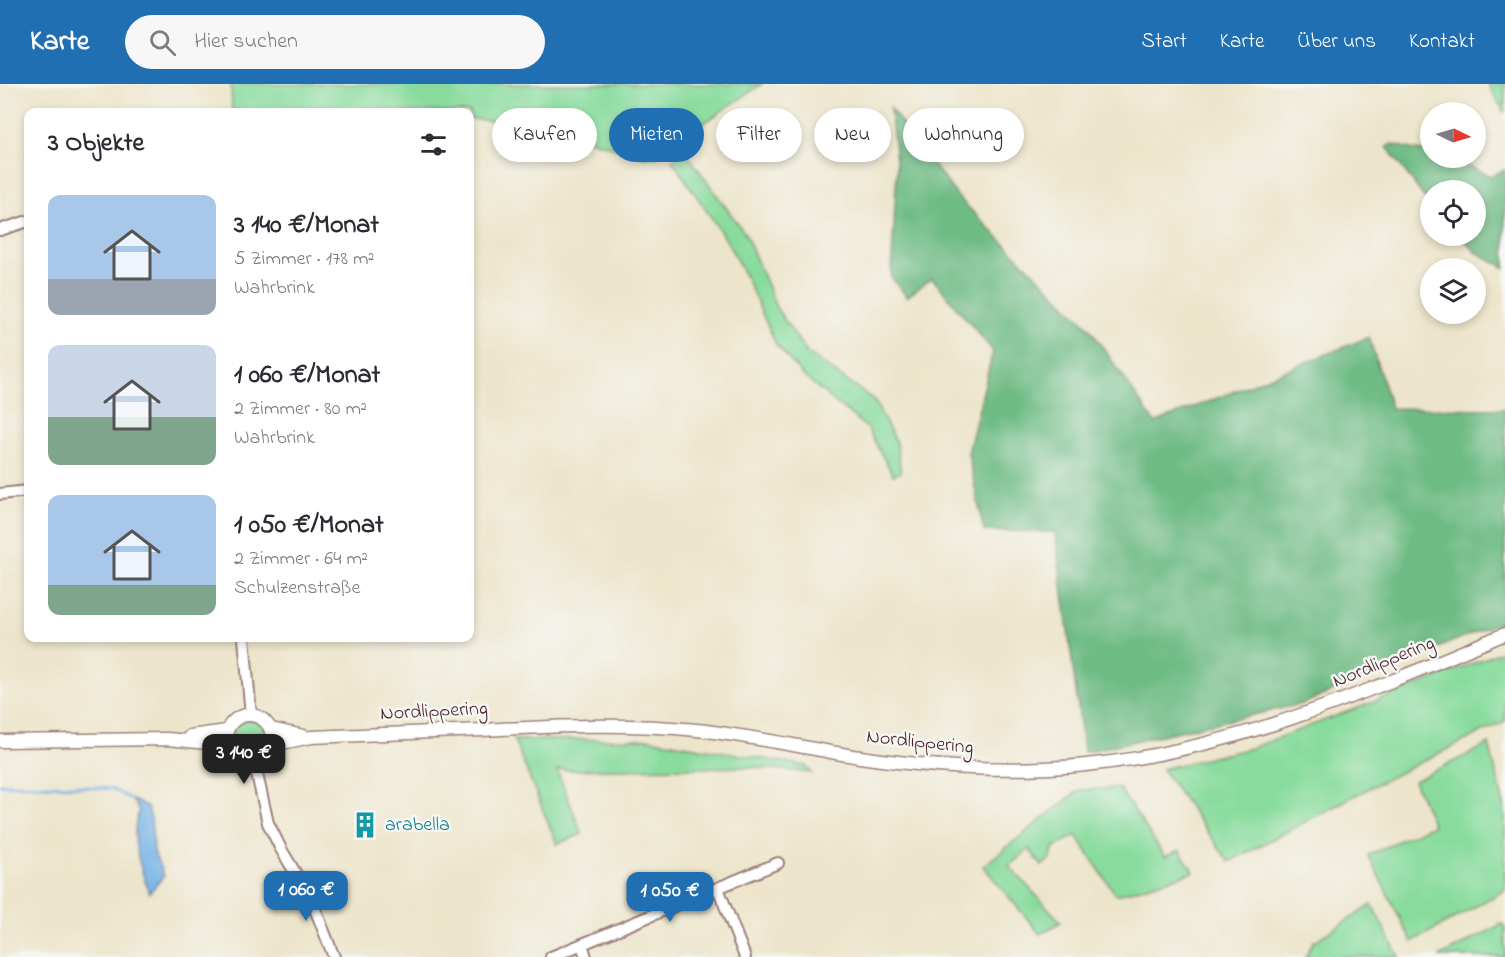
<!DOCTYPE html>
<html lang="de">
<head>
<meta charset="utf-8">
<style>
	:root { --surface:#fff; --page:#f7f7f7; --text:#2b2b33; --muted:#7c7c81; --accent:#1f6fb2 }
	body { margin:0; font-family:"Indie Flower",sans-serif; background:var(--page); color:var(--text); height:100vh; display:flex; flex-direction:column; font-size:22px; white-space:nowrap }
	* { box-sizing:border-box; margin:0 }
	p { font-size:20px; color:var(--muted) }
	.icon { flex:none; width:33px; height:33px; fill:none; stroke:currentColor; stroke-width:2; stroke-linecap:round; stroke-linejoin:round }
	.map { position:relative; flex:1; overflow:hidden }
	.side { position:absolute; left:24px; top:24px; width:450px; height:534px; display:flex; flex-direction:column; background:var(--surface); border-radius:12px; box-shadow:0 3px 9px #0003 }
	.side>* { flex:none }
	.guide { position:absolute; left:492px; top:24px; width:570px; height:54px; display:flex; gap:12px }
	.needle { width:39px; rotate:95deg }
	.fabs { position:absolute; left:1420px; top:18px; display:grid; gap:12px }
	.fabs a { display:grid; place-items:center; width:66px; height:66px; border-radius:50%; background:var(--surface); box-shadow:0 3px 9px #0003; font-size:30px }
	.price { position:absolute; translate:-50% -51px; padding:0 14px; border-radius:12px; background:var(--accent); color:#fff; font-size:20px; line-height:39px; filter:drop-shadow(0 2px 3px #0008) }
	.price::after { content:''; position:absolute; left:50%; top:36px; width:18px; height:14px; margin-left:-9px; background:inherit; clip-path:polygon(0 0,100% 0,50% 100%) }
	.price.selected { background:#222; color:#fff }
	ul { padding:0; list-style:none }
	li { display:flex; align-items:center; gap:18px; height:150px; padding:0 24px }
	li span { display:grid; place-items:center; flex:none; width:168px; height:120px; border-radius:12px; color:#555 }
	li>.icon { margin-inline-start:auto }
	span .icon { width:72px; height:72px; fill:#fffc; stroke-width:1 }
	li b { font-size:26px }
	h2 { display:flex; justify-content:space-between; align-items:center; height:72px; padding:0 24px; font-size:26px }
	.pill { padding:0 21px; border-radius:27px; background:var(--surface); box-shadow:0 3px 9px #0003; font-size:21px; line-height:54px }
	.pill.selected { background:var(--accent); color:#fff }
	header { display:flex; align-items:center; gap:36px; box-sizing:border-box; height:84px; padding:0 30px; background:var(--accent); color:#fff }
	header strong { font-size:28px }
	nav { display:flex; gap:33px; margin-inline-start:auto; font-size:21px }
	.search { width:420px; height:54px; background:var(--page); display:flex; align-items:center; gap:15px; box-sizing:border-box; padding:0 21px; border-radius:33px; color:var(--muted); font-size:22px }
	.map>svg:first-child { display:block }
	.green { fill:#88db9d; stroke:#697d64; stroke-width:1.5 }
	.forest { fill:#6ebb84; stroke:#5c6d58; stroke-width:1.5 }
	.water { fill:#73b2e6; stroke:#5e6888; stroke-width:1.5 }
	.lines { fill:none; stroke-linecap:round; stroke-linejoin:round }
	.stream { stroke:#73b2e6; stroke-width:3 }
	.minor-casing { stroke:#9c827b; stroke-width:14 }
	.major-casing { stroke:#9c827b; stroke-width:15 }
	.minor { stroke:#fff; stroke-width:10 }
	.major { stroke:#fff; stroke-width:12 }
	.labels { text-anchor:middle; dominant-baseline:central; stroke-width:5; stroke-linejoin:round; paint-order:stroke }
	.street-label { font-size:20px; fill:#4a1f2b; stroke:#f6f6f2 }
	.culture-label { font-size:20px; fill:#0d838f; stroke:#f6f6f2; text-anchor:start }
</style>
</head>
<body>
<header>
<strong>Karte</strong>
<div class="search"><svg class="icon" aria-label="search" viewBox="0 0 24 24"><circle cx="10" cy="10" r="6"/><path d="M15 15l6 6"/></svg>Hier suchen</div>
<nav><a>Start</a><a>Karte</a><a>Über uns</a><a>Kontakt</a></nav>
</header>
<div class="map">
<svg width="1505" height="873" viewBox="0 0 1505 873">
	<rect width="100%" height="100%" fill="#f6f6f2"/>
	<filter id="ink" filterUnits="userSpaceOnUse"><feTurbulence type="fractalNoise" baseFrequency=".0167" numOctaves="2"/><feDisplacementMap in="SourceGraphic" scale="12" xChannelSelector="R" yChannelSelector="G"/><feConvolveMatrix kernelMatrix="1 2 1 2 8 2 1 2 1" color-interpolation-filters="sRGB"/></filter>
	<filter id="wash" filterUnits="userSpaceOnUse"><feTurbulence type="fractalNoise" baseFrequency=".008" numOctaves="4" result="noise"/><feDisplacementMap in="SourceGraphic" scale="24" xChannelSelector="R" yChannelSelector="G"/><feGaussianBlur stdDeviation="1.35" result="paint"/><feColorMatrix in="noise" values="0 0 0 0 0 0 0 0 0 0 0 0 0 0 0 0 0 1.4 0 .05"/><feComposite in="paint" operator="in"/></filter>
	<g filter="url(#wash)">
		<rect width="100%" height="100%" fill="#ede5cb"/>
		<!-- green -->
		<path class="green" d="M231,0H762L686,51L675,55L674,63L658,72L644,73L590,56L500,37L470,35V28H232Z
			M1488,0H1505V27L1504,28Z
			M685,67L746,151L777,225L807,269L874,316L896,358L901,388L893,391L867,344L802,291L776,260L747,196L725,154L672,76Z
			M1505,566V637L1371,703L1229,778L1162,685L1251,664L1434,595Z
			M231 654a18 18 0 1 1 36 0a18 18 0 1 1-36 0Z
			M649,655L806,682L812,689L756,683L557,686L582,750L557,760L514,656Z
			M1489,660L1505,725V806L1412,858L1368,771L1433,741L1414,697Z
			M1119,704L1165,773L1179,766L1194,788L1116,811L1076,751L1053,764L1051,774L1042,782L1029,765L1009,782L1061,838L1040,850L983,782L1079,706Z
			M1372,821L1399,873H1305L1313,858Z
			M1502,840L1505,843V873H1439Z"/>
		<!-- forest -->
		<path class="forest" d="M890,24L958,113L1090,245L1155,339L1369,253L1391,324L1505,325V536L1302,620L1084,668L1055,448L984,447L968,369L993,267L932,194L907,213L891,193L897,85Z
			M1391,60L1415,66L1431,68V74H1451L1491,92L1505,86V184L1476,168L1460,152H1476V106H1431V123L1387,63Z"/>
		<!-- water -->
		<path class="water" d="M132,716L147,722L151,734L154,769L164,792L149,809C141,783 128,754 139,727Z"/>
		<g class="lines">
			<!-- stream -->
			<path class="stream" d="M0,700L75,702L112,705L132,716"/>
		</g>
	</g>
	<g filter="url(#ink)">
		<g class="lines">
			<!-- minor casing -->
			<g class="minor-casing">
				<path id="minor" d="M0,146L28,137
					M0,410L28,407
					M244,554L251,631
					M254,677L268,739L281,765L312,817L334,873
					M718,804L745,873
					M582,860L586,873
					M551,873L778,779"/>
			</g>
			<!-- major casing -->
			<g class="major-casing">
				<path id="major" d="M226 654a23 23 0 1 1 46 0a23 23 0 1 1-46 0Z
					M271,645L304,652
					M190,652L227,647
					M0,657L168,655L227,661
					M272,661L311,653C369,651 426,648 483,646C554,642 625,639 697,646C752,652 806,664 860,673C935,684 1011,689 1086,681C1234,666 1369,607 1505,550"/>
			</g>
			<!-- minor -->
			<use href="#minor" class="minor"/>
			<!-- major -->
			<use href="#major" class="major"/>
		</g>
	</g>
	<!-- icons -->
	<defs>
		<g id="building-bare" transform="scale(2.07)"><path d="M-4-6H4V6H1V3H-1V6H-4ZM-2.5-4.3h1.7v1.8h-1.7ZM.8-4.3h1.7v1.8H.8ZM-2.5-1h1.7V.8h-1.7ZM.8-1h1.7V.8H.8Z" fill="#0f9aa8" stroke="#f6f6f2" stroke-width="2.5" paint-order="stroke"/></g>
	</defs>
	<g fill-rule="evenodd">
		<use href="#building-bare" x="365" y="741"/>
	</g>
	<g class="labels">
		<!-- street labels -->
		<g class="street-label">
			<text transform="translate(1384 579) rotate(-22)">Nordlippering</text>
			<text transform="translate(434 628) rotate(-3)">Nordlippering</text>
			<text transform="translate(920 659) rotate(6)">Nordlippering</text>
		</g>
		<!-- culture labels -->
		<g class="culture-label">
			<text x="385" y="741">arabella</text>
		</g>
	</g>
</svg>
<div class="fabs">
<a><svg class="needle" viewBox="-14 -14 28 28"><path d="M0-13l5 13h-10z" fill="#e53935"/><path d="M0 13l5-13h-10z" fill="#7c7c81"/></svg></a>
<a><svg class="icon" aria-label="locate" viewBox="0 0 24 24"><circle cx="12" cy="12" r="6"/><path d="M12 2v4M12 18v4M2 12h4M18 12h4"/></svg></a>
<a><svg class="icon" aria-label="layers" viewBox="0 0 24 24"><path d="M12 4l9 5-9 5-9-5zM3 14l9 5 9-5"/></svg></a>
</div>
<b class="price selected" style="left:244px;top:701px">3 140 €</b>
<b class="price" style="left:306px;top:838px">1 060 €</b>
<b class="price" style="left:670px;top:839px">1 050 €</b>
<div class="guide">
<a class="pill">Kaufen</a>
<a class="pill selected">Mieten</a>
<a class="pill">Filter</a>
<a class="pill">Neu</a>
<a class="pill">Wohnung</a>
</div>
<section class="side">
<h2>3 Objekte<svg class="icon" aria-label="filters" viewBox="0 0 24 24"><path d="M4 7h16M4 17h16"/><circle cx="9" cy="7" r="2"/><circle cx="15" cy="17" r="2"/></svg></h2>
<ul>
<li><span style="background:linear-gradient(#a9c7e8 70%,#9aa5b1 0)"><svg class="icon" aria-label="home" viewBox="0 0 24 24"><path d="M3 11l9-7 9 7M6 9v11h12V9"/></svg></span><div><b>3 140 €/Monat</b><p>5 Zimmer · 178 m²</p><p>Wahrbrink</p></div></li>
<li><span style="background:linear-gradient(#c9d6e8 60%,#7fa58c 0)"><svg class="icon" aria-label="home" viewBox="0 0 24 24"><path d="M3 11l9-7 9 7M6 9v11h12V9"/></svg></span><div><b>1 060 €/Monat</b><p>2 Zimmer · 80 m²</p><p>Wahrbrink</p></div></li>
<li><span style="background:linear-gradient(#a9c7e8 75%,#7fa58c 0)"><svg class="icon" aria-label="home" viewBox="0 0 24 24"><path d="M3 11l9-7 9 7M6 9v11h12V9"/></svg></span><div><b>1 050 €/Monat</b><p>2 Zimmer · 64 m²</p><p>Schulzenstraße</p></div></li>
</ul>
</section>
</div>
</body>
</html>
